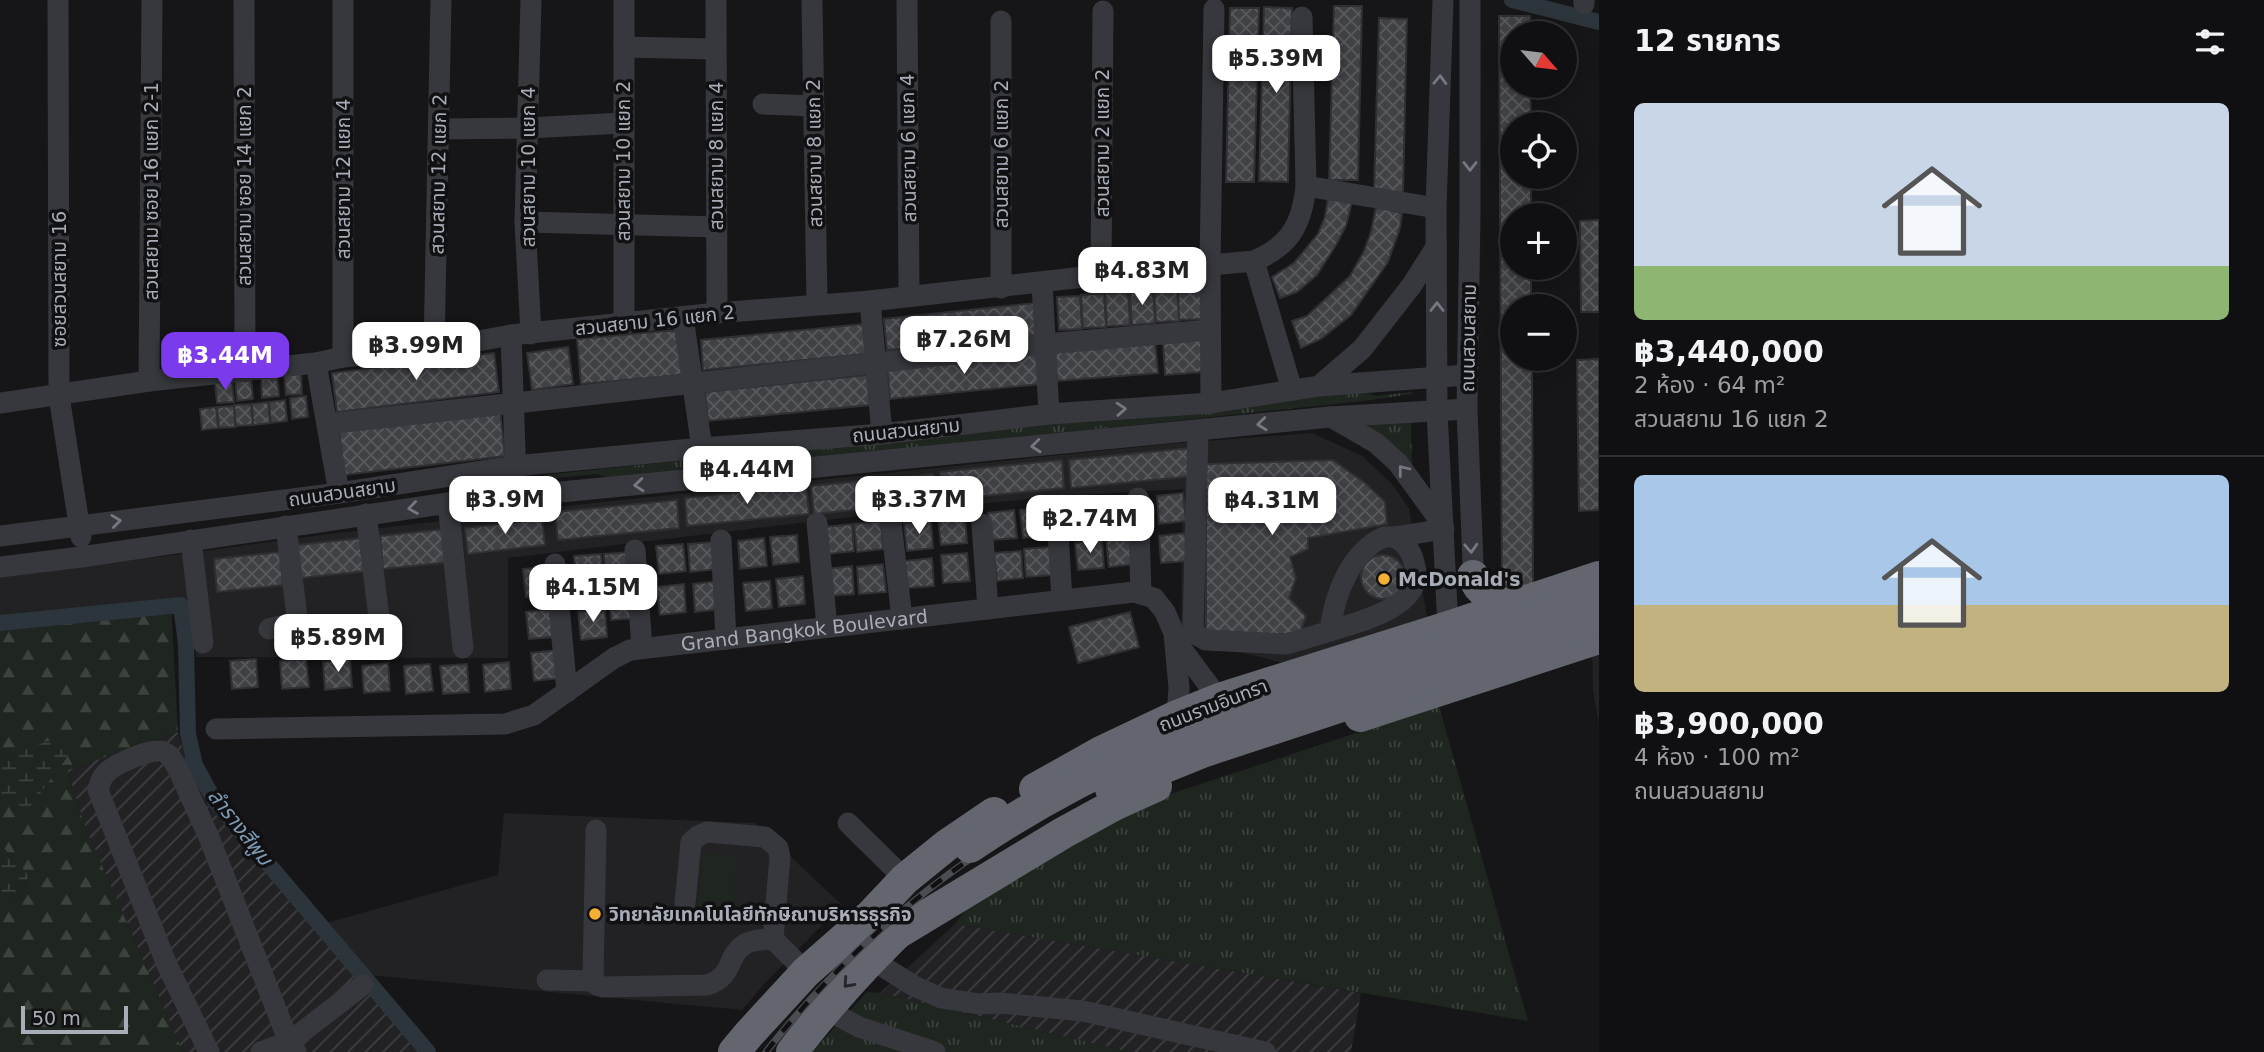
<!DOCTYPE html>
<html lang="th">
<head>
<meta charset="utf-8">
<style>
	:root { --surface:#101012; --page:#19191b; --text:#f1f3f6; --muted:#9c9d9f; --line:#303032; --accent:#7c3aed }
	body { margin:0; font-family:"DejaVu Sans","Noto Sans Thai",sans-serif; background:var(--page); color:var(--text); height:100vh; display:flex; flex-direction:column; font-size:26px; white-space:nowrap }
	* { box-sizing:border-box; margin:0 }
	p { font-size:23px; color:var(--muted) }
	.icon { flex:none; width:38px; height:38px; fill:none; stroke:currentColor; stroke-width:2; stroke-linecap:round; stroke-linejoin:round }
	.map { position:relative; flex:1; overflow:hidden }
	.details { display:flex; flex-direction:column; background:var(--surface); width:665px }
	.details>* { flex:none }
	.needle { width:46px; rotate:118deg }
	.controls { position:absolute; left:1500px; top:21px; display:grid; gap:14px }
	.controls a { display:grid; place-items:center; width:77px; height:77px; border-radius:50%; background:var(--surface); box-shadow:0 4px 18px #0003,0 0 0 2px var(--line); font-size:35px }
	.scale { position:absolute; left:21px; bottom:18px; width:107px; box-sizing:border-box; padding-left:7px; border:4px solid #a8adb8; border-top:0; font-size:19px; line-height:24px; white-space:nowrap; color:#a8adb8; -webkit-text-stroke:5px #111113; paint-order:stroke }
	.price { position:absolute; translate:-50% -60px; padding:0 16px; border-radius:14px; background:#fff; color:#222; font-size:23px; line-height:46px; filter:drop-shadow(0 2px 4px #0008) }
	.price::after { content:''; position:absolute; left:50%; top:42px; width:21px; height:16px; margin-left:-10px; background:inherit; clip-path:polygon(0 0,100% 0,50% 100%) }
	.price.current { background:var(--accent); color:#fff }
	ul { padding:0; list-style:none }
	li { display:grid; align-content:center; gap:14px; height:371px; padding:0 35px }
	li+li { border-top:2px solid var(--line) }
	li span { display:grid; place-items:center; height:217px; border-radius:10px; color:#555 }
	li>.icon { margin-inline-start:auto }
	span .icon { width:126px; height:126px; fill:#fffc; stroke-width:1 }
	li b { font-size:30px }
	h2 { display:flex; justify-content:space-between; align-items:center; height:84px; padding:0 35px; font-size:30px }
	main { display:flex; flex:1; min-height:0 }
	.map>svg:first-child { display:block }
	.built { fill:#222225 }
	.industrial { fill:url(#industrial-furrows) }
	.grass { fill:url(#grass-tufts) }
	.forest { fill:url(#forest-firs) }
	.wetland { fill:url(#wetland-marsh) }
	.garden { fill:#1e261f }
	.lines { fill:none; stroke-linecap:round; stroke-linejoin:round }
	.canal { stroke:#2c353c; stroke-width:16 }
	.building { fill:url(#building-cross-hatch); stroke:#303034; stroke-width:2 }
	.minor { stroke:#37383d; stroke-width:21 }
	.highway { stroke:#63666e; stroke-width:32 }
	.rail-casing { stroke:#4a4c52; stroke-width:7 }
	.rail { stroke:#111113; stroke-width:4.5; stroke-dasharray:13; stroke-linecap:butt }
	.highway-bridge { stroke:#63666e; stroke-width:32 }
	.oneway { stroke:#757881 }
	.oneway2 { stroke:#26262a }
	.poi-dot { fill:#f2b134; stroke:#111113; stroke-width:2.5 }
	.labels { text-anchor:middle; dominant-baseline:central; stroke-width:7; stroke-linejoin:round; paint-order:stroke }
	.street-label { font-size:19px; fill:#a8adb8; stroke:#111113 }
	.poi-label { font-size:19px; font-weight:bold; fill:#a8adb8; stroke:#111113; text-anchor:start }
	.water-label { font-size:21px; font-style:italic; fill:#7f9bb3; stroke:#111113 }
</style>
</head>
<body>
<main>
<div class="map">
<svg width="1599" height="1052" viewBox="0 0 1599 1052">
	<defs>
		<pattern id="industrial-furrows" width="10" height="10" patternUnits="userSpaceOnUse" patternTransform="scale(1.75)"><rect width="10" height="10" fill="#222225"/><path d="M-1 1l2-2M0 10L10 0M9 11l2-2" fill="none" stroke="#3f3f43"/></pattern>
		<pattern id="grass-tufts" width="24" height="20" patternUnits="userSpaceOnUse" patternTransform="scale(1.75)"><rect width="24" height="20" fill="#1e261f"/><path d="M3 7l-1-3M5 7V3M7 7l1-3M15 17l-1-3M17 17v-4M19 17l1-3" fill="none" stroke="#3c433d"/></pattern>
		<pattern id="forest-firs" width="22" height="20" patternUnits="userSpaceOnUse" patternTransform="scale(1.75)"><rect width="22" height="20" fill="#1e261f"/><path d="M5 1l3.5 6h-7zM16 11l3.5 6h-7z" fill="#3c433d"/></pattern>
		<pattern id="wetland-marsh" width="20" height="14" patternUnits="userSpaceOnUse" patternTransform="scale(1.75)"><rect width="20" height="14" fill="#1e261f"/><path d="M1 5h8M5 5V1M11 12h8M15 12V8" fill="none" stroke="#3c433d"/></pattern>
		<pattern id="building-cross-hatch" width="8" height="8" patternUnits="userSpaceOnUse" patternTransform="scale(1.75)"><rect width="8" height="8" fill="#404145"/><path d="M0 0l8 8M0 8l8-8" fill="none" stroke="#595a5e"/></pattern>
	</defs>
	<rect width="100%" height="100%" fill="#161618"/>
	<!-- built -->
	<path class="built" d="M1312,433L1362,456L1391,483L1409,508L1427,618L1296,666L1181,637L1183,489L1049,497L859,516L508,558V658L196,657L192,597L171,603L0,613V576L166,556L329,534L612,501L1178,443Z
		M1599,647V725L1593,690L1592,650Z
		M504,813L755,823L842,905L764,984L742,1010L369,975L323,924L498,875Z"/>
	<!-- industrial -->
	<path class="industrial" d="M178,732L195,791L420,1052H183L86,829L67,770Z
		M955,924L1361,993L1351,1052H1130L880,993Z"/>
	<!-- grass -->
	<path class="grass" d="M1357,390L1376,396L1412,392L1413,394L1363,401L615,480L597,474L546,479L543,477L545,475Z
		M1411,419L1412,471L1359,423Z
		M1439,706L1528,1021L955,924L966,909L1073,839L1155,799Z
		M867,992L880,993L1130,1052H812Z"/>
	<!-- forest -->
	<path class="forest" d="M171,603L178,732L67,770L86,829L183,1052H0V903H15L29,877L0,844V806L59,766L72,750L10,755L0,769V613Z"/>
	<!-- wetland -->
	<path class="wetland" d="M65,735L72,751L29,808L0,806V769L10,755Z
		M0,844L29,876L15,903H0Z"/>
	<!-- garden -->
	<path class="garden" d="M702,854L737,856L733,919L697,917Z"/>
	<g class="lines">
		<!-- canal -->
		<path class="canal" d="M1512,0L1599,22
			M0,623L181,605L186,644L188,734L195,765L214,800L428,1052"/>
	</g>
	<!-- building -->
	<path class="building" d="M1334,6H1362L1358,180H1329Z
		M1264,7L1292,8L1288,182L1259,181Z
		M1230,8H1259L1254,182H1226Z
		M1499,16H1530V33H1512V86H1530L1531,124H1512V177H1531V215H1512V268H1531V306H1512V359H1532L1533,587H1502Z
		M1379,18L1407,19L1403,193L1374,192Z
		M1328,198L1352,202L1346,226L1336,245L1317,275L1297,292L1280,298L1272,277L1294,263L1318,234L1325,217Z
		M1376,207L1402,213L1400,228L1388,262L1351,315L1321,339L1301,348L1292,321L1307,316L1350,276L1364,251L1371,232Z
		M1599,220V312H1581L1580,221Z
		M1201,286L1202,319L1179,320L1178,287Z
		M1177,288L1179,321L1156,322L1154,289Z
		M1153,290L1155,323L1132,325L1130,291Z
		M1128,292L1130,325L1107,326L1105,293Z
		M1104,293L1106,327L1083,328L1081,295Z
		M1080,296L1082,329L1059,330L1057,297Z
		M1035,303L1038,335L887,350L884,319Z
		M863,324L866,354L703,370L701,340Z
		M678,330L682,375L581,384L577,339Z
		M1202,339L1204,372L1165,375L1163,342Z
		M1155,342L1158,373L1057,381L1055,350Z
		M568,347L573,384L532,390L527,353Z
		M494,353L499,392L337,412L332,373Z
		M1038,353L1041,384L890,399L887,368Z
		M1599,359V510L1579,511L1577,360Z
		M301,373L302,394L286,395L284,374Z
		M277,375L279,396L262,398L261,376Z
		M867,375L870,405L708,421L705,392Z
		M251,378L253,399L237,401L235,379Z
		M232,381L234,402L217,403L215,382Z
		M306,396L308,417L292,419L290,398Z
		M285,400L287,421L271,423L269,402Z
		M268,402L270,423L253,425L252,404Z
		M251,404L253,425L236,426L234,405Z
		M234,406L235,427L219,428L217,407Z
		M216,407L218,428L202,430L200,409Z
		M500,410L505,456L344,475L339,429Z
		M1190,448L1193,476L1071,488L1069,460Z
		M1062,460L1064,488L943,500L940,472Z
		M1333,460L1365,483L1385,502L1387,524L1308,538V549L1290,557L1296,578L1289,598L1306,616L1300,633L1206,639V464Z
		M933,474L935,502L814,514L811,486Z
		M806,485L809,514L687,526L685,498Z
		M1183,493L1186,521L1159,524L1157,496Z
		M1129,499L1132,527L1105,529L1103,502Z
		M677,500L679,528L558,540L555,512Z
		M1098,505L1101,532L1074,535L1072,507Z
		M1047,508L1049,535L1023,538L1020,510Z
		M1014,510L1017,538L990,540L988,513Z
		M965,515L967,543L941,545L938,518Z
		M542,519L545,545L468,554L465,528Z
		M881,521L883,549L857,552L854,524Z
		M931,521L933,548L907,551L904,523Z
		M852,524L854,551L828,554L825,527Z
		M446,529L449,562L383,569L380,536Z
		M1185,533L1188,561L1161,563L1159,536Z
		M797,535L799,562L773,565L770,537Z
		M1133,537L1135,564L1109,567L1106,539Z
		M363,538L366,571L301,578L297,545Z
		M764,538L767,566L740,569L738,541Z
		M1102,540L1104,568L1078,570L1075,543Z
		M714,542L717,569L690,572L688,544Z
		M683,544L686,571L659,574L656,546Z
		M1050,547L1053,575L1026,577L1024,549Z
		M1021,551L1023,578L997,581L994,553Z
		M280,552L283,585L217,592L214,559Z
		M631,552L633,579L606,582L604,554Z
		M967,553L970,581L943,583L941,555Z
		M601,554L603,581L577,584L574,556Z
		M1361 577a22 22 0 1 1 44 0a22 22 0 1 1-44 0Z
		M932,558L934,586L908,588L905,561Z
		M883,564L886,592L859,594L857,567Z
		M852,566L854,594L828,596L825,569Z
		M550,567L552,594L526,597L523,569Z
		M803,576L805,604L779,607L776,579Z
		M719,581L722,609L695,612L693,584Z
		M770,581L772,608L746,611L743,583Z
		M684,584L686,612L660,615L657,587Z
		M635,590L638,618L611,620L609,593Z
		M553,609L555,637L529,639L526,612Z
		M605,609L607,637L581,640L578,612Z
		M1130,612L1139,647L1078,663L1069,627Z
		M558,650L560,678L534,681L531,653Z
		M256,659L258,687L232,689L230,661Z
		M306,659L309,687L282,689L280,661Z
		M350,659L352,687L325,690L323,662Z
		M509,662L511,689L485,692L483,665Z
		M388,663L390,691L364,693L362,666Z
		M430,664L433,691L406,694L404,666Z
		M467,664L469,692L443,694L440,666Z"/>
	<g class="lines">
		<!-- minor -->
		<g class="minor">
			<path d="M58,0L59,396L81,537"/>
			<path d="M244,0L245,372"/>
			<path d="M531,0L525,222L531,334"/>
			<path d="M624,0V323"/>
			<path d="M716,0L717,313"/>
			<path d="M907,0L909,295"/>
			<path d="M1443,0L1436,208L1437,412L1448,627L1450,637"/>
			<path d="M1470,0V213L1467,409L1474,590"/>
			<path d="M812,2L817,304"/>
			<path d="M1584,4V0"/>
			<path d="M624,47L715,49"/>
			<path d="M763,104L814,106"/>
			<path d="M439,129L528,128L623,123"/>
			<path d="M1306,186L1436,208"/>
			<path d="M525,222L717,227"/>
			<path d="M1254,261L1292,390"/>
			<path d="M1101,275L1103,11"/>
			<path d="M1042,283L1049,414"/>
			<path d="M1001,288V21"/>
			<path d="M870,301L882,434"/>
			<path d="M683,317L702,448"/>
			<path d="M511,335L516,480"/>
			<path d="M434,349L441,0"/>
			<path d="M343,357V0"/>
			<path d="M316,363L339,493"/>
			<path d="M149,381L152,0"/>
			<path d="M1319,386L1362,349L1412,285L1436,247"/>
			<path d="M0,403L149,381L316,363L343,357L434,349L511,335L717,313L870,301L1101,275L1254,261C1290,246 1302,224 1306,186L1302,17"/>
			<path d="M1211,403L1210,266L1214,9"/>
			<path d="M1331,417L1376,443L1398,463L1443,525"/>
			<path d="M327,424L1045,344L1210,330"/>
			<path d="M1198,430L1193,628L1195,634L1206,640L1287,644L1330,631"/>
			<path d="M1138,498L1141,594"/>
			<path d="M448,503L463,648"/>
			<path d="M366,514L383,649"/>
			<path d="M1057,516L1062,600"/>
			<path d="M891,522L902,619"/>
			<path d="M817,523L827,627"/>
			<path d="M982,524L988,609"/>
			<path d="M0,536L339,493L515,466L702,448L882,434L1049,414L1211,403L1319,386L1467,375"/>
			<path d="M1384,537H1394C1405,542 1411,550 1414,562C1428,607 1360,621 1330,631C1334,596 1350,552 1384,537Z"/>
			<path d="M1394,537L1444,529"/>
			<path d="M191,540L203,643"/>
			<path d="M721,540L726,639"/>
			<path d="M635,550L642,648"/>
			<path d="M555,564L567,692"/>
			<path d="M0,567L81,557L448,503L1330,417L1467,409"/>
			<path d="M269,629L292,623L297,617L286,526"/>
			<path d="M1175,640L1219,699"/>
			<path id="s1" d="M216,729L505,724L534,715L614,658L630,650L1134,592L1154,598L1165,612L1174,633L1179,688L1177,716"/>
			<path d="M848,823L905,879"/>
			<path d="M596,830L593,976L597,985L603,987L707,985C734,977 726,956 745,944C753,939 764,940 773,939L806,972"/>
			<path d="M685,903L691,842L698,836L707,832L765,837L778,848L780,857L773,939"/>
			<path d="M871,959L914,986L941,998L979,1004L1000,1003L1083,1011L1265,1052"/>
			<path d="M547,980L594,981"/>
			<path d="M825,1009L859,1027L935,1052"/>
			<path d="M209,1052L167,965L98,790C100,782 102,776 108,771C118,763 153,747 164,752C171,755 174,763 178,769L208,835L289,1042L363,985"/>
			<path d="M261,1052L289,1042L296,1052"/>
		</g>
		<!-- highway -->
		<path class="highway" d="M1473,576C1480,593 1494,601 1511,607
			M1360,716L1599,638
			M1035,789L1101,752L1177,716L1219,699L1448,627L1599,577
			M896,934L1063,833L1114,805L1156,786
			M734,1052L749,1034L806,972L871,915L905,879L947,845L994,813
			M792,1052C828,1005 867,962 910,921"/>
		<!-- rail casing -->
		<g class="rail-casing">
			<path id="rail" d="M766,1052C834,965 920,887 1015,830C1070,796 1127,770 1187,745L1599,610"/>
		</g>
		<!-- rail -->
		<use href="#rail" class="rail"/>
		<!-- highway-bridge -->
		<path class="highway-bridge" d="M1111,789L1205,751L1599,621
			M970,847C1038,801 1111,763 1188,732L1599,596"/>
	</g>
	<!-- one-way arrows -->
	<defs><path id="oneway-chevron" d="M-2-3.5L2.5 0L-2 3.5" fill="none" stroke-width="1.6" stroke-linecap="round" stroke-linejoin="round" transform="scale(1.75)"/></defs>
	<g class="oneway">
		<use href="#oneway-chevron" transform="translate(1440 80) rotate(-88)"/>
		<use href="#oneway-chevron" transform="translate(1470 166) rotate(90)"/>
		<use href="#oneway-chevron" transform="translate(1437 307) rotate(-90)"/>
		<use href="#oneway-chevron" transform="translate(1121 409) rotate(-4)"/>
		<use href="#oneway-chevron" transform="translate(1262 424) rotate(174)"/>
		<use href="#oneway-chevron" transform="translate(1036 446) rotate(174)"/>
		<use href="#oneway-chevron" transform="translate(1403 470) rotate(-128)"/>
		<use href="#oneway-chevron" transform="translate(639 485) rotate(175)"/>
		<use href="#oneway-chevron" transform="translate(413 508) rotate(172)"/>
		<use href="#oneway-chevron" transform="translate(116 521) rotate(-7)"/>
		<use href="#oneway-chevron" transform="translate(1471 548) rotate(87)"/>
	</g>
	<use class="oneway2" href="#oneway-chevron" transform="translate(848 983) rotate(132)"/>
	<!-- markers -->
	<g class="poi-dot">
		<circle cx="1384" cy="579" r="7"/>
		<circle cx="595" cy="914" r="7"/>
	</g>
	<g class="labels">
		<!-- street labels -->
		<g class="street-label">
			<text transform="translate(1102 143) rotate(-90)">สวนสยาม 2 แยก 2</text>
			<text transform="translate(908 148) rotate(-91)">สวนสยาม 6 แยก 4</text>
			<text transform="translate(814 153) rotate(-91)">สวนสยาม 8 แยก 2</text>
			<text transform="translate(1001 154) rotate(-90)">สวนสยาม 6 แยก 2</text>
			<text transform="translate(716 156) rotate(-90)">สวนสยาม 8 แยก 4</text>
			<text transform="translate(623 161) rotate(-90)">สวนสยาม 10 แยก 2</text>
			<text transform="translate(528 167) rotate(-90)">สวนสยาม 10 แยก 4</text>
			<text transform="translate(438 174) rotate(-89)">สวนสยาม 12 แยก 2</text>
			<text transform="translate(343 179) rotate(-90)">สวนสยาม 12 แยก 4</text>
			<text transform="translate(244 186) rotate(-90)">สวนสยาม ซอย 14 แยก 2</text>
			<text transform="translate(151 191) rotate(-90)">สวนสยาม ซอย 16 แยก 2-1</text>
			<text transform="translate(59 279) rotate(-90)">ซอยสวนสยาม 16</text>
			<text transform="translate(655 320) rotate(-6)">สวนสยาม 16 แยก 2</text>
			<text transform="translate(1468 338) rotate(-89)">ถนนสวนสยาม</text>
			<text transform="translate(906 430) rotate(-6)">ถนนสวนสยาม</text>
			<text transform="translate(342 492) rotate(-8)">ถนนสวนสยาม</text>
			<text stroke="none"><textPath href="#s1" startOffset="611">Grand Bangkok Boulevard</textPath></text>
			<text transform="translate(1213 705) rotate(-21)">ถนนรามอินทรา</text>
		</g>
		<!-- poi labels -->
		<g class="poi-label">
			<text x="1398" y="579">McDonald's</text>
			<text x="609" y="914">วิทยาลัยเทคโนโลยีทักษิณาบริหารธุรกิจ</text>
		</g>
		<!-- water labels -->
		<g class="water-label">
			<text transform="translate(240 827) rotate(52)">ลำรางสีพูม</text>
		</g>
	</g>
</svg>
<div class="controls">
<a><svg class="needle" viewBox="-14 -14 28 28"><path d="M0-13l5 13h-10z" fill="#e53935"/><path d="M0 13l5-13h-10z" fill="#9c9d9f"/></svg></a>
<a><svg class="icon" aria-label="locate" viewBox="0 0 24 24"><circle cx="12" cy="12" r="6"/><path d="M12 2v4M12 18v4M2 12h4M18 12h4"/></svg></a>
<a>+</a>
<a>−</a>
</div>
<div class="scale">50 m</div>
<b class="price" style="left:1276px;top:95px">฿5.39M</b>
<b class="price" style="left:1142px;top:307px">฿4.83M</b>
<b class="price" style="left:964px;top:376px">฿7.26M</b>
<b class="price" style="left:416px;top:382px">฿3.99M</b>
<b class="price current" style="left:225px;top:392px">฿3.44M</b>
<b class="price" style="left:747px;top:506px">฿4.44M</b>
<b class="price" style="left:505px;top:536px">฿3.9M</b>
<b class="price" style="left:919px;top:536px">฿3.37M</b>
<b class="price" style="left:1272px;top:537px">฿4.31M</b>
<b class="price" style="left:1090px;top:555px">฿2.74M</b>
<b class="price" style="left:593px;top:624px">฿4.15M</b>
<b class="price" style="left:338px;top:674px">฿5.89M</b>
</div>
<section class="details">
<h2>12 รายการ<svg class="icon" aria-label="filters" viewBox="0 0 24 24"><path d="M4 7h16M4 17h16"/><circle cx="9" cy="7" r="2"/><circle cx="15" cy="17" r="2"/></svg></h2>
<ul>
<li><span style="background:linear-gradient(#c9d6e8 75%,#8fb573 0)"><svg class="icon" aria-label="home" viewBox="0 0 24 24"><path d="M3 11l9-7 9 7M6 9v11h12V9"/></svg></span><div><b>฿3,440,000</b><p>2 ห้อง · 64 m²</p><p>สวนสยาม 16 แยก 2</p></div></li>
<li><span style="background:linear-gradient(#a9c7e8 60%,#c2b280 0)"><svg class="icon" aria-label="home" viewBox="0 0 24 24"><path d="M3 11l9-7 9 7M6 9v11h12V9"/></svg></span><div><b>฿3,900,000</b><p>4 ห้อง · 100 m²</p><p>ถนนสวนสยาม</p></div></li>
</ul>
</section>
</main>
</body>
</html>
